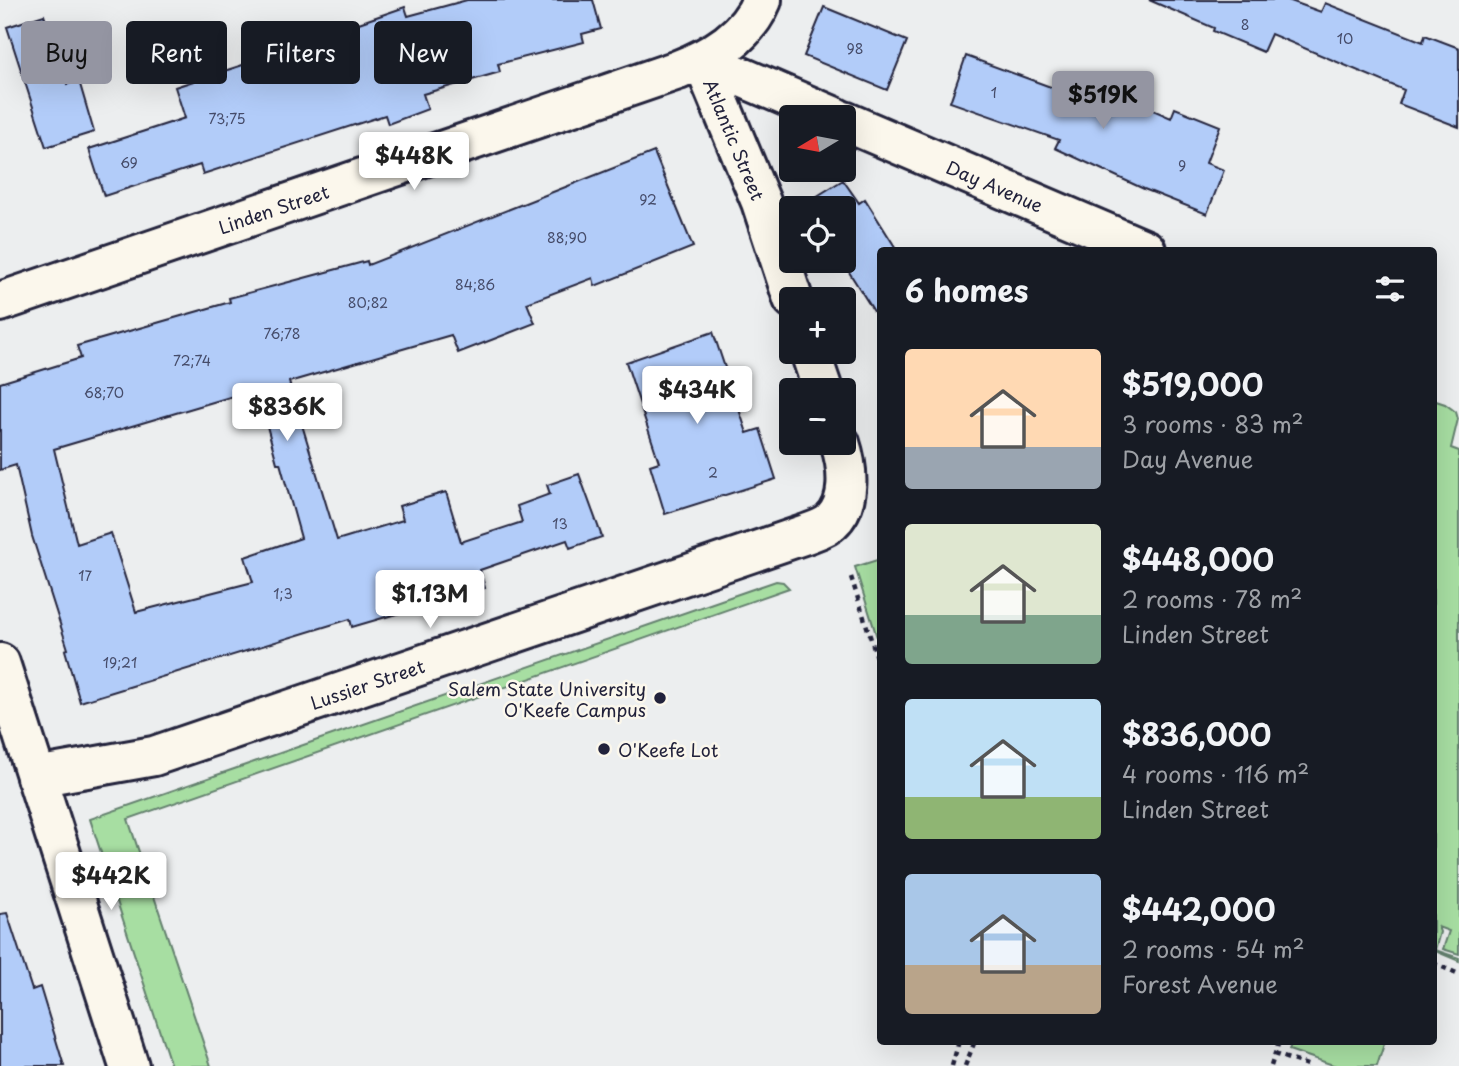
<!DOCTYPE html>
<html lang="en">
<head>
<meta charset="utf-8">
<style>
	:root { --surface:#171b24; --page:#20242c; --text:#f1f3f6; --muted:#9ea1a6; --accent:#9495a2 }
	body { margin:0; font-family:"Playpen Sans",sans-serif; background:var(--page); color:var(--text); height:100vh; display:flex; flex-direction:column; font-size:26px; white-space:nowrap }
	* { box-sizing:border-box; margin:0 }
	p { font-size:23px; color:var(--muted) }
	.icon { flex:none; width:38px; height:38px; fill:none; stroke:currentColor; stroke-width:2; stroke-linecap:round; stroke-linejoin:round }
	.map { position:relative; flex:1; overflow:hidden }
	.drawer { position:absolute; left:877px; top:247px; width:560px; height:798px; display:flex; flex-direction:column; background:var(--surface); border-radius:7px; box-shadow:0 7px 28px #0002 }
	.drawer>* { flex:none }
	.guide { position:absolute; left:21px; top:21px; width:665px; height:63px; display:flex; gap:14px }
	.needle { width:46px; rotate:260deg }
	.controls { position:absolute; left:779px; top:105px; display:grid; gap:14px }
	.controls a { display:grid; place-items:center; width:77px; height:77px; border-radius:7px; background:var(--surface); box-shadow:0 7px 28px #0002; font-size:35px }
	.price { position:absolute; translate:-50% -60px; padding:0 16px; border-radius:7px; background:#fff; color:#222; font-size:23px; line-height:46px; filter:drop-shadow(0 2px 4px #0008) }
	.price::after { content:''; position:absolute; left:50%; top:42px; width:21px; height:16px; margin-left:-10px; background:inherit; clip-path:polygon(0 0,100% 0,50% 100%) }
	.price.current { background:var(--accent); color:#111 }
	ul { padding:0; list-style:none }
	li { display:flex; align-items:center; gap:21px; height:175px; padding:0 28px }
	li span { display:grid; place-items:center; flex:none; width:196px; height:140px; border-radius:7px; color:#555 }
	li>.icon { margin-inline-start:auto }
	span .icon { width:84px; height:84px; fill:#fffc; stroke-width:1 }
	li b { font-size:30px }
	h2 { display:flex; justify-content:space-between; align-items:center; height:84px; padding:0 28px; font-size:30px }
	.tag { padding:0 24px; border-radius:7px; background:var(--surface); box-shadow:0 7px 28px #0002; font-size:24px; line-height:63px }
	.tag.current { background:var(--accent); color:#111 }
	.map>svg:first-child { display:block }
	.green { fill:#a7dea2; stroke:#64806e; stroke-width:2 }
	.building { fill:#b2ccf9; stroke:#22223b; stroke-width:2; fill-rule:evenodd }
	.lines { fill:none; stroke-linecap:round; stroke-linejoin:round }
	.minor-casing { stroke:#22223b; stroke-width:44 }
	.path { stroke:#22223b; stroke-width:4.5; stroke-dasharray:5 5; stroke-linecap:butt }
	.minor { stroke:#fbf7ec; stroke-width:38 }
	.poi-dot { fill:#22223b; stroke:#fbf7ec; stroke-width:2.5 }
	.labels { text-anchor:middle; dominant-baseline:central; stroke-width:5; stroke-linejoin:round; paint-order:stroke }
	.number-label { font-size:14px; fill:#464c6a }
	.street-label { font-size:18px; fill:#22223b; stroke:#fbf7ec }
	.poi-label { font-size:18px; fill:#22223b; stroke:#fbf7ec; text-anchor:end }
</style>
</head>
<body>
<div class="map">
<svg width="1459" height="1066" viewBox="0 0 1459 1066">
	<rect width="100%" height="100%" fill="#eceeef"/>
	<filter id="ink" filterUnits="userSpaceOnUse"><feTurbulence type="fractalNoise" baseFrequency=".0143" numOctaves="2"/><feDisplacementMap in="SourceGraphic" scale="14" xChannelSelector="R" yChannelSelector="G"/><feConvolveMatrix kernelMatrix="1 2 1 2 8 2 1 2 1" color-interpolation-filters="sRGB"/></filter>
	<g filter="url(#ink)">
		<!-- green -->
		<path class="green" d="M1433,400L1445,404L1456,412L1458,419L1451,448L1459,451V954L1443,949L1449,931L1438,927L1440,932L1435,950L1459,958V961L1433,950Z
			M880,559V647L855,567Z
			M776,581L783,582L789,588L128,819L211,1066H171L90,819Z
			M1292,1041H1385L1377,1066H1336L1289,1050Z"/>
		<!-- building -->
		<path class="building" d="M467,0H593L601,29L582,34L584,42L498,64L500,72L423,94L428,109L388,124L385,115L203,174L200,165L104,196L89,149L185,118L175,87L354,29L353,25L405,7L408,16Z
			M1149,0H1288L1321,12L1325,3L1423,42L1425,35L1459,48V127L1399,104L1404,90L1271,34L1263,52L1213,31L1214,28Z
			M824,7L907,41L887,90L804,56Z
			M44,15L67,84L79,81L94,132L46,147L7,27Z
			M966,56L1078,97L1085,80L1171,118L1175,108L1220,126L1206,163L1224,170L1207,214L1144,189L1055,148L1059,140L950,102Z
			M654,152L693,247L595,286L593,278L527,303L535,323L458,353L451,335L289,382L337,540L403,520L399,506L446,492L461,542L522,522L517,506L550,494L547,485L579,474L602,537L570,548L567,540L480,570L485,588L352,627L350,619L80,702L65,650L68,649L32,536L16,465L0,470V383L81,358L77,346L230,302L229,298L304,278L367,261L368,265ZM257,389L277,463H280L301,538L245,557L253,582L136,612L111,533L77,544L54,449Z
			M843,180L859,203L865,199L897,250H880V321L842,261L844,208H809L806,203Z
			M713,332L747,433L760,429L776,479L665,514L650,465L659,462L626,362Z
			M7,913L32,990L40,987L64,1066H0V914Z"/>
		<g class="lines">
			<!-- minor casing -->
			<g class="minor-casing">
				<g id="minor">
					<path id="s1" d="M702,60L761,202L793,299"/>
					<path d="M702,60L835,117"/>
					<path id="s2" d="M844,121L1146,250"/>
					<path id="s3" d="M0,302L678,70C713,56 747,37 762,0"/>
					<path d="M810,352L823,390"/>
					<path d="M0,663L129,1066"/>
					<path id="s4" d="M36,777L154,756L806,534C813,531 825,528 831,522C852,503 848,467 840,443"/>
				</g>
			</g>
			<!-- path -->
			<path class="path" d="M851,577L880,667
				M1433,963L1459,974
				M1274,1054L1310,1066
				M952,1066L959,1041
				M965,1066L975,1041
				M1271,1066L1279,1041"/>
			<!-- minor -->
			<use href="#minor" class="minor"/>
		</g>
	</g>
	<!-- markers -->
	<g class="poi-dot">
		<circle cx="660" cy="698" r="7"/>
		<circle cx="604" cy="749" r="7"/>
	</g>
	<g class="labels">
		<!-- number labels -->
		<g class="number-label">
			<text x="1245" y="24">8</text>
			<text x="1345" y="38">10</text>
			<text x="855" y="48">98</text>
			<text x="994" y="92">1</text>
			<text x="227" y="118">73;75</text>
			<text x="129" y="162">69</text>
			<text x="1182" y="165">9</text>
			<text x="648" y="199">92</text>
			<text x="567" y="237">88;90</text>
			<text x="475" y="284">84;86</text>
			<text x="368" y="302">80;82</text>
			<text x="282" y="333">76;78</text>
			<text x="192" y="360">72;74</text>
			<text x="104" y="392">68;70</text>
			<text x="713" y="472">2</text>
			<text x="560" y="523">13</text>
			<text x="85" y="575">17</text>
			<text x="283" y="593">1;3</text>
			<text x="120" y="662">19;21</text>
		</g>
		<!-- street labels -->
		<g class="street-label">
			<text stroke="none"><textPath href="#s1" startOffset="86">Atlantic Street</textPath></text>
			<text stroke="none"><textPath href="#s2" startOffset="164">Day Avenue</textPath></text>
			<text stroke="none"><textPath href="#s3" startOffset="289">Linden Street</textPath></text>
			<text stroke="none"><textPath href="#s4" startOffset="345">Lussier Street</textPath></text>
		</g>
		<!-- poi labels -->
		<g class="poi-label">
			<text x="646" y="688">Salem State University<tspan x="646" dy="21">O'Keefe Campus</tspan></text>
			<text x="618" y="749" text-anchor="start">O'Keefe Lot</text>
		</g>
	</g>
</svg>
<div class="controls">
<a><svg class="needle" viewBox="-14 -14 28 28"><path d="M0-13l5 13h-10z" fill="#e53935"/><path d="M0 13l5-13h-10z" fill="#9ea1a6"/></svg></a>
<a><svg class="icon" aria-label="locate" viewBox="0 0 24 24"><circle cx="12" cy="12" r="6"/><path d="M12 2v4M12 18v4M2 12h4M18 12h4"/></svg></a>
<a>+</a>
<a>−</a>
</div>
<b class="price current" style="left:1103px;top:131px">$519K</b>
<b class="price" style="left:414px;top:192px">$448K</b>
<b class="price" style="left:697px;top:426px">$434K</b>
<b class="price" style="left:287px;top:443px">$836K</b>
<b class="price" style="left:430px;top:630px">$1.13M</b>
<b class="price" style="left:111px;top:912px">$442K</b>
<div class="guide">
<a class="tag current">Buy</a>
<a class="tag">Rent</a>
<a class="tag">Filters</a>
<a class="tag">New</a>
</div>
<section class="drawer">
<h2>6 homes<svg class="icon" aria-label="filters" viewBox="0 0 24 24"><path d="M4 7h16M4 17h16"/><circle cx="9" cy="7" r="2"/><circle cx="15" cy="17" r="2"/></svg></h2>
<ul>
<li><span style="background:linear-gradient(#ffd9b3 70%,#9aa5b1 0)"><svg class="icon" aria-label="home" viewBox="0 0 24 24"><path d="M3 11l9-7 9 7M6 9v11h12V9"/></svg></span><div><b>$519,000</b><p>3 rooms · 83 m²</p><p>Day Avenue</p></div></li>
<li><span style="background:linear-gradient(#dfe7d0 65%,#7fa58c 0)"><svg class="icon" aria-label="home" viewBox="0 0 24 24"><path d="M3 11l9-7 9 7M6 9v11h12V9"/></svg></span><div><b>$448,000</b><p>2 rooms · 78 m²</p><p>Linden Street</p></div></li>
<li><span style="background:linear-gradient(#bfe0f5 70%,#8fb573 0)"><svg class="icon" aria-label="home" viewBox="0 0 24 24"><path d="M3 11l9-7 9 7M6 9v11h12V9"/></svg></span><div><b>$836,000</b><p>4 rooms · 116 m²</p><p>Linden Street</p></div></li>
<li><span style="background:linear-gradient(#a9c7e8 65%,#b9a48a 0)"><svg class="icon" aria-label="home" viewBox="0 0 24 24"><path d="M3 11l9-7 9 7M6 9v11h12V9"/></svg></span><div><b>$442,000</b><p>2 rooms · 54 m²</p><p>Forest Avenue</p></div></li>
</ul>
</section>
</div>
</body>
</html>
